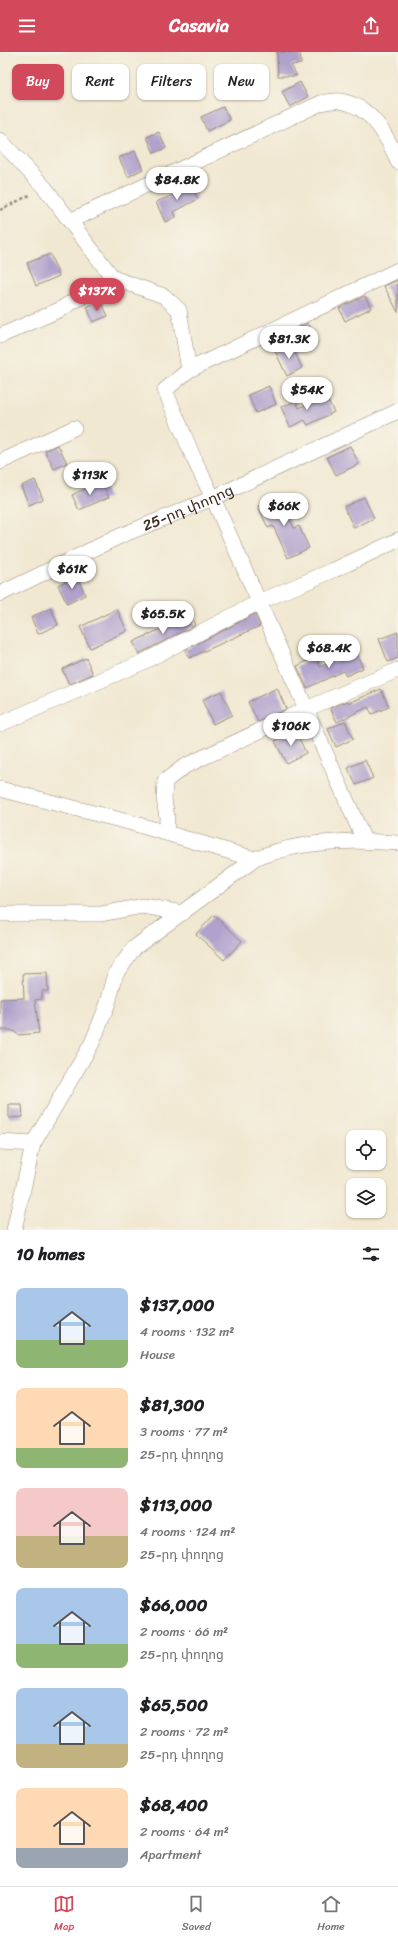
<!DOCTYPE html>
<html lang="en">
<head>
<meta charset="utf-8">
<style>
	:root { --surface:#fff; --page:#f6f6f6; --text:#202124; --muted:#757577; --line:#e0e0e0; --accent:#d1495b }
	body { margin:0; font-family:Sriracha,"Noto Sans Armenian",sans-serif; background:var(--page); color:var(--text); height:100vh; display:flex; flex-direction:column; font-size:15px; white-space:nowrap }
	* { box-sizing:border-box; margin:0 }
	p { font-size:13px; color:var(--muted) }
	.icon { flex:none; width:22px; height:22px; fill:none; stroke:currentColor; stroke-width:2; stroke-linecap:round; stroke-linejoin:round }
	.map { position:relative; height:1178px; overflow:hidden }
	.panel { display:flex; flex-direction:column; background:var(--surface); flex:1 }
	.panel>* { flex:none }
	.guide { position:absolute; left:12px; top:12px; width:374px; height:36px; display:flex; gap:8px }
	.buttons { position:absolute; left:346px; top:1078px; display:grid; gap:8px }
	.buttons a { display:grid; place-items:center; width:40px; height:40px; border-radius:8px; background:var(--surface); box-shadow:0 1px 3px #0004; font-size:20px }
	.price { position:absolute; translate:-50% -34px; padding:0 9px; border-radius:14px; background:#fff; color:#222; font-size:13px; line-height:26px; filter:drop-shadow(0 1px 2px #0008) }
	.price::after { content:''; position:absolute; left:50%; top:24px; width:12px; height:9px; margin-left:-6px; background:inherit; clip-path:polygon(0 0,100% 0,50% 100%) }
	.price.on { background:var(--accent); color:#fff }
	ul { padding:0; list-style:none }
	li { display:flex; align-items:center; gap:12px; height:100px; padding:0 16px }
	li span { display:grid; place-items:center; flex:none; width:112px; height:80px; border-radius:8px; color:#555 }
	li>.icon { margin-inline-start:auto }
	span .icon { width:48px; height:48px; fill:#fffc; stroke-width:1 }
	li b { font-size:17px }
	h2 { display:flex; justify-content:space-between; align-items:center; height:48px; padding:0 16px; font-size:17px }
	.tag { padding:0 14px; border-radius:8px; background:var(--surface); box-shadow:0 1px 3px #0004; font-size:14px; line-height:36px }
	.tag.on { background:var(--accent); color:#fff }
	header { display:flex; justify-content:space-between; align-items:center; height:52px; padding:0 16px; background:var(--accent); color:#fff; font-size:18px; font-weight:700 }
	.tabs { display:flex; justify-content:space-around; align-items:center; height:56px; border-top:1px solid var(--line); background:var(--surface); font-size:11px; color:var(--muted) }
	.tabs a { display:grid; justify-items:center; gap:2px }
	.tabs .on { color:var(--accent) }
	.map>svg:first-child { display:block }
	.building { fill:#b0a2cc }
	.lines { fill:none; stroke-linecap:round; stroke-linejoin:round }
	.minor-casing { stroke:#968978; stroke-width:16 }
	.path { stroke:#968978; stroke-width:2.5; stroke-dasharray:3 3; stroke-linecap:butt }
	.minor { stroke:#fff; stroke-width:15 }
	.labels { text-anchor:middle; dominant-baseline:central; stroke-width:3.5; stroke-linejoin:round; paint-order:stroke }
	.street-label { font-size:15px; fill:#3b2a1e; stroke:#f7f3e8 }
</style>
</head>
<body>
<header><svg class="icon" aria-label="menu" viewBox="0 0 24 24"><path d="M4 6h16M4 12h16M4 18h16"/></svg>Casavia<svg class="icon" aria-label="share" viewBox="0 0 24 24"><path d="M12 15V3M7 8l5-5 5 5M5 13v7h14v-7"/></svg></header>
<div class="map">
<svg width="398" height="1178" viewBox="0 0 398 1178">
	<rect width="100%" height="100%" fill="#f7f3e8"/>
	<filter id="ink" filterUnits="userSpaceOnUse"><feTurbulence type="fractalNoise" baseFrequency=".025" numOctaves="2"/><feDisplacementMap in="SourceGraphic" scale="8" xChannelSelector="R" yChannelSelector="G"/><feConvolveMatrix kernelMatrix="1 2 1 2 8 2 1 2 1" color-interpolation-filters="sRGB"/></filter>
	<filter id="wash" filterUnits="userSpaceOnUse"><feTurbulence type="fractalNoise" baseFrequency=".012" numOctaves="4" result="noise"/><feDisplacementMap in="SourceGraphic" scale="16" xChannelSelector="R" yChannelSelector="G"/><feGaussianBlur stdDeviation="0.9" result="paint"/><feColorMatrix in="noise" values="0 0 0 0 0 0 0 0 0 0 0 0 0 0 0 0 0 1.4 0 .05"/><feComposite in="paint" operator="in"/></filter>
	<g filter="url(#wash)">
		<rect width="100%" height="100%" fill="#f1e8d1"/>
		<g id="blocks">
			<!-- building -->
			<path class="building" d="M277,0L300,1L301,12L291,13L297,24H278Z
				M300,30L308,45L290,55L282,40Z
				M223,55L230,68L207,79L201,65Z
				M159,80L166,96L154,101L147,85Z
				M135,99L143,117L128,125L119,106Z
				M188,129L198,147L174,160L176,165L165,170L156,150L179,141L176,136Z
				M50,202L59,224L36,234L27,211Z
				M398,228V260L384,234Z
				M365,244L371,256L345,269L339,256Z
				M101,249L108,264L93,270L87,255Z
				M308,271L317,291L299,299L290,280Z
				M291,292L302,316L287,324L275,299Z
				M269,334L276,352L256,361L248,343Z
				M325,343L334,360L308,373L305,368L290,375L281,355L296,349L299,356Z
				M58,393L67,411L54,417L45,399Z
				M350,394L359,412L336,423L327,405Z
				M35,428L43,447L29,453L21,434Z
				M101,429L109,445L79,458L72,443Z
				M279,444L294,476L299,474L309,496L288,506L273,474L268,476L258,454Z
				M364,445L374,466L354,476L344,455Z
				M77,524L85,543L67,552L58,533Z
				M51,556L58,573L38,582L31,565Z
				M117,557L127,579L90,596L80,575Z
				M255,562L260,574L189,606L185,598Z
				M191,563L195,573L139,602L133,590Z
				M398,580V606L388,610L379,587Z
				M355,599L363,616L346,624L343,619L307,636L297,614L316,605L320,615Z
				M86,606L93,622L69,632L62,617Z
				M277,636L286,657L258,670L248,650Z
				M381,637L389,655L372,662L368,655L337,670L330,656L348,649L349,651Z
				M221,639L232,663L213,672L202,648Z
				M345,669L353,687L336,695L328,677Z
				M296,680L306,701L286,711L275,689Z
				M365,708L373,726L356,733L348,716Z
				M214,863L242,889L224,908L196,882Z
				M47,921L48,939H42V947L35,948L39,981L19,983L11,978H0V947L24,946L23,922Z
				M9,1053H22L23,1065L9,1066Z"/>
		</g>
	</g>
	<g filter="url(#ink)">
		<use href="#blocks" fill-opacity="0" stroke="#968978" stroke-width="1"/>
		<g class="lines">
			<!-- minor casing -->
			<g class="minor-casing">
				<g id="minor">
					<path d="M0,88L45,136L113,226"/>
					<path d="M70,169L321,51C327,50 334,48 340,49C371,54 387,83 398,110"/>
					<path d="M0,284L59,258L113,226L164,244L179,258L189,318L165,338L194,407L213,446L364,788"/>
					<path d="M189,318L398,218"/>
					<path d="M0,410L74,376"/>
					<path id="s1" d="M0,542L120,484L213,446L398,359"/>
					<path d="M0,672L143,610L259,550L334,518L398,488"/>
					<path d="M0,737L132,771L255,807"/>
					<path d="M166,781L167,765L164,747L165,729L185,714L306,657L398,618"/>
					<path d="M0,862H101L143,854L183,861"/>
					<path d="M0,1090L33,1092"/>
					<path d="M14,1178L33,1092L92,991L108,951L116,921L134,896L255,807C299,788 351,787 398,791"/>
				</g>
			</g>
			<!-- path -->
			<path class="path" d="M0,158L32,142"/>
			<!-- minor -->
			<use href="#minor" class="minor"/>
		</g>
	</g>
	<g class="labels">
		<!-- street labels -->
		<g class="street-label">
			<text stroke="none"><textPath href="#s1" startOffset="207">25-րդ փողոց</textPath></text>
		</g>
	</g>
</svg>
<div class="buttons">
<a><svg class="icon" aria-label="locate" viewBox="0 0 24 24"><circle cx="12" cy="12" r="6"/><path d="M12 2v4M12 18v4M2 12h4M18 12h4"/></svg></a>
<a><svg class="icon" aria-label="layers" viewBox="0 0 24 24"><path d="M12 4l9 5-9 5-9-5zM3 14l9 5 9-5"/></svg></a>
</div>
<b class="price" style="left:177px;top:149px">$84.8K</b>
<b class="price on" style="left:97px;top:260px">$137K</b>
<b class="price" style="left:289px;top:308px">$81.3K</b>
<b class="price" style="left:307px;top:359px">$54K</b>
<b class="price" style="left:90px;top:444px">$113K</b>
<b class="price" style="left:284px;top:475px">$66K</b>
<b class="price" style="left:72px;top:538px">$61K</b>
<b class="price" style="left:163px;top:583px">$65.5K</b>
<b class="price" style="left:329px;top:617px">$68.4K</b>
<b class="price" style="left:291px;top:695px">$106K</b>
<div class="guide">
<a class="tag on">Buy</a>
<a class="tag">Rent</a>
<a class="tag">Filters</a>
<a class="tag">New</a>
</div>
</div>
<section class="panel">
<h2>10 homes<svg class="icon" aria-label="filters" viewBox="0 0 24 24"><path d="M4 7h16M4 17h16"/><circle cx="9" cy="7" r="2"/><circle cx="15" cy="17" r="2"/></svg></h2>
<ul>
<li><span style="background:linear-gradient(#a9c7e8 65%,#8fb573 0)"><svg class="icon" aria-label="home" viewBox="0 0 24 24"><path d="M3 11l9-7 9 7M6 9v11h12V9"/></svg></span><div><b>$137,000</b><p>4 rooms · 132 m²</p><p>House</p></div></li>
<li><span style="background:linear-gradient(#ffd9b3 75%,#8fb573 0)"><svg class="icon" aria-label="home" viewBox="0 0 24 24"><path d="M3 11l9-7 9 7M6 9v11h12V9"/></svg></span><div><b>$81,300</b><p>3 rooms · 77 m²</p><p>25-րդ փողոց</p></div></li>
<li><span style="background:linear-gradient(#f6c9c9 60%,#c2b280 0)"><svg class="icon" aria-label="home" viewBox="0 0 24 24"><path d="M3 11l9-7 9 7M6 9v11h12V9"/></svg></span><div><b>$113,000</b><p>4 rooms · 124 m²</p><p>25-րդ փողոց</p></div></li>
<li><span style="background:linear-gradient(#a9c7e8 70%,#8fb573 0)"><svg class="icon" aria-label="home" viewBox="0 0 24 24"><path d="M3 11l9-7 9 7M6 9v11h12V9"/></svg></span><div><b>$66,000</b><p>2 rooms · 66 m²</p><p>25-րդ փողոց</p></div></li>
<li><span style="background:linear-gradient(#a9c7e8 70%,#c2b280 0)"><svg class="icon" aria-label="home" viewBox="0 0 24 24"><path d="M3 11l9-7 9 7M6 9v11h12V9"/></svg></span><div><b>$65,500</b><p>2 rooms · 72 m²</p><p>25-րդ փողոց</p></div></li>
<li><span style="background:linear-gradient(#ffd9b3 75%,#9aa5b1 0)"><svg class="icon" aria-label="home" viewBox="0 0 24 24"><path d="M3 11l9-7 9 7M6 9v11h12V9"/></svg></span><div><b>$68,400</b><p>2 rooms · 64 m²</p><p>Apartment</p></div></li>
</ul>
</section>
<nav class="tabs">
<a class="on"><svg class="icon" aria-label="map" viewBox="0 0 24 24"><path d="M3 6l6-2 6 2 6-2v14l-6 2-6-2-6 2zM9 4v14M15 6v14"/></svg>Map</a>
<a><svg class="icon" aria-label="saved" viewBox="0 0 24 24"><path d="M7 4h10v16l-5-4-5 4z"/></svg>Saved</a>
<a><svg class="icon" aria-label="home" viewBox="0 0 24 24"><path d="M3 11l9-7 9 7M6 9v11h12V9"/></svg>Home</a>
</nav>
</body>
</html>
